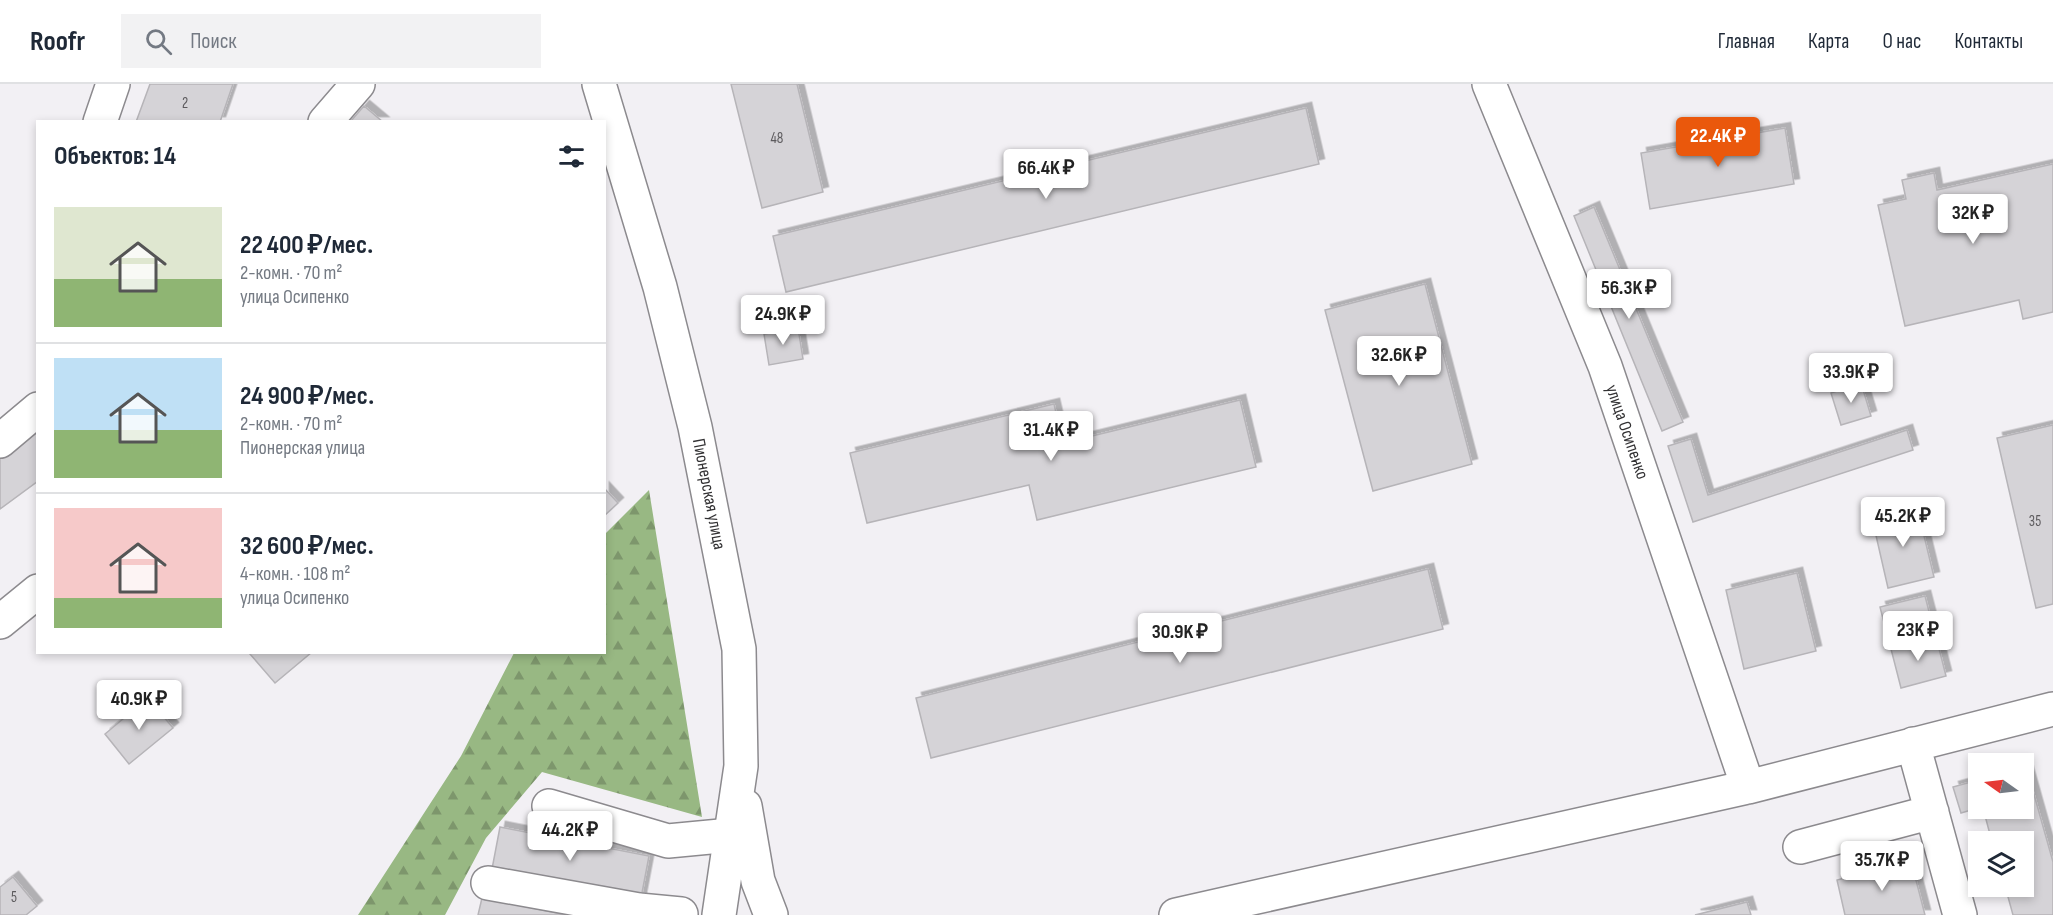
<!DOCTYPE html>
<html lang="ru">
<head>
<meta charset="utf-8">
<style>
	:root { --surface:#fff; --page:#f2f2f3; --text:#1f2937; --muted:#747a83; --line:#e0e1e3; --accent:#ea580c }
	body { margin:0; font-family:"Sofia Sans Condensed",sans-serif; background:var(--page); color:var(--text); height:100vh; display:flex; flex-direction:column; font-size:22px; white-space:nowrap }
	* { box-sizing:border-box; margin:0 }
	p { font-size:20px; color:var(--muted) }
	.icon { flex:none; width:33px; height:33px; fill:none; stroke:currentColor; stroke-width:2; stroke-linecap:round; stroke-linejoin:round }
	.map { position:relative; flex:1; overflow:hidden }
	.drawer { position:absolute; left:36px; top:36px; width:570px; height:534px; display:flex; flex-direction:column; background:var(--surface); border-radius:0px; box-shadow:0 3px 9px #0003 }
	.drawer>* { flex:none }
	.needle { width:39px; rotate:284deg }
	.tools { position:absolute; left:1968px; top:669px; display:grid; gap:12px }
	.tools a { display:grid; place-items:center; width:66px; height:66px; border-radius:0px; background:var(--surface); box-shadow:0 3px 9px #0003; font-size:30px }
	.price { position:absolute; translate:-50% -51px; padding:0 14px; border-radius:6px; background:#fff; color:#222; font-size:20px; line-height:39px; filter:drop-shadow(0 2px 3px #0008) }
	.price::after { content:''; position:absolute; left:50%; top:36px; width:18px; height:14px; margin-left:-9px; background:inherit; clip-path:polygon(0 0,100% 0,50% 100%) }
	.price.on { background:var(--accent); color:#fff }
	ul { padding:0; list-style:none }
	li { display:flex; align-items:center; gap:18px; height:150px; padding:0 18px }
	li+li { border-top:2px solid var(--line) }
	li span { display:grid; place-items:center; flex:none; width:168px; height:120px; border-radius:0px; color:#555 }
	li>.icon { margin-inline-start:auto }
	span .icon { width:72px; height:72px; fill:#fffc; stroke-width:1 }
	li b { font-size:26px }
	h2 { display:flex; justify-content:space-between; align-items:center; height:72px; padding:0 18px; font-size:26px }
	header { display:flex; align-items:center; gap:36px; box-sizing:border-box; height:84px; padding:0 30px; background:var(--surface); border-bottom:2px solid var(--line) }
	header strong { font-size:28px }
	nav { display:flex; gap:33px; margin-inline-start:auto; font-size:21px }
	.search { width:420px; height:54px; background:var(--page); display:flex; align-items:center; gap:15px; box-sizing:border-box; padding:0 21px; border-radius:0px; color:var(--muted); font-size:22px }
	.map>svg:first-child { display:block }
	.forest { fill:url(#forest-firs) }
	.building { fill:#d5d3d7; stroke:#b6b4b8; stroke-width:1.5; filter:url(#shadow) }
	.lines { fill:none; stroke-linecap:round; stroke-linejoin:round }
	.minor-casing { stroke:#8c8a8e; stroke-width:36 }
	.major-casing { stroke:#8c8a8e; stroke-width:36 }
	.minor { stroke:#fff; stroke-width:33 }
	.major { stroke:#fff; stroke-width:33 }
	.labels { text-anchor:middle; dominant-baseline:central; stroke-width:4.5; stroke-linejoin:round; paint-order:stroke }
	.number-label { font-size:15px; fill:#5c5a5d }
	.street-label { font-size:18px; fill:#333234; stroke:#fff }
</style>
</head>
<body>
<header>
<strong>Roofr</strong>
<div class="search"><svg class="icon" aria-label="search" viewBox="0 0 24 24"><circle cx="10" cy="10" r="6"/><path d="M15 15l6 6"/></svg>Поиск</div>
<nav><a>Главная</a><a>Карта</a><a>О нас</a><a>Контакты</a></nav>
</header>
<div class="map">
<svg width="2053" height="831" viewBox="0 0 2053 831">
	<defs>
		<pattern id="forest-firs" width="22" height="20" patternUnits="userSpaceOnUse" patternTransform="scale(1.5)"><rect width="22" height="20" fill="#98b883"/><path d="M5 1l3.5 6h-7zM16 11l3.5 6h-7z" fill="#7d966c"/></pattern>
		<filter id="shadow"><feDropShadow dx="5.5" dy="-5.5" stdDeviation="0" flood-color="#0004"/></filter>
	</defs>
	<rect width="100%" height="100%" fill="#f2f0f4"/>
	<!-- forest -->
	<path class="forest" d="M649,406L702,733L542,688L486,754L445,831H358L461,672L514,569L604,568L605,450Z"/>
	<!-- building -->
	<path class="building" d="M150,0H233L220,38H136Z
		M731,0H797L823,108L762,124Z
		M364,22L383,38H350Z
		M1306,24L1319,80L786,208L773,152Z
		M1785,44L1794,100L1650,125L1641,69Z
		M2053,80V228L2023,235L2019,216L1905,242L1878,121L1906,115L1902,96L1934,89L1937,106Z
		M1594,123L1683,338L1662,347L1574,132Z
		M1425,200L1472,380L1373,407L1325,226Z
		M798,244L803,275L769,281L764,250Z
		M1861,299L1871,332L1841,341L1831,309Z
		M1240,316L1256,383L1037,436L1029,401L867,439L850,369L1054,320L1063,359Z
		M2053,341V520L2036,524L1997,354Z
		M38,346V397L0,425V374Z
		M1907,346L1913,366L1693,438L1668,362L1691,355L1708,411Z
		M604,404L618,419L604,432Z
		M1917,423L1934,493L1888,504L1872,434Z
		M1428,485L1443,545L931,674L916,614Z
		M1797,489L1816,567L1744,585L1726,506Z
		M1925,512L1935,551L1890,562L1880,523Z
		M1936,553L1946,592L1901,604L1891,565Z
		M252,568H312L275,599L250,570Z
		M148,614L173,644L129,680L105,650Z
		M2026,682L2053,778V831H2013L2005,802H2024V758H1992L1983,724H2024V683Z
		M1978,696V724L1961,729L1953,703Z
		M500,743L649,772L641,814L492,785Z
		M1911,777L1925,831H1845L1837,796Z
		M13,793L37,822L26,831H0V803Z
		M482,814L567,831H478Z
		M1747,818L1751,831H1695Z"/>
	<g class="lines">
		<!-- minor casing -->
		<g class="minor-casing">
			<path id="minor" d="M1489,0L1605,282L1748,703
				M100,38L113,0
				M325,38L358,0
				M0,357L38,325
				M0,538L38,507
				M1913,660L1960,831
				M549,722L668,757L731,751
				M1800,763L1932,728
				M488,799L639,826L681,830
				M1176,831L1748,703L2053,625"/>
		</g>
		<!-- major casing -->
		<g class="major-casing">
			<path id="major" d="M599,0L660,203L695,343L739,565L741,682L719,831
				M745,722L758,797L771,831"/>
		</g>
		<!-- minor -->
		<use href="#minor" class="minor"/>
		<!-- major -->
		<use href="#major" class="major"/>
	</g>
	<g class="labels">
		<!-- number labels -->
		<g class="number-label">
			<text x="185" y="19">2</text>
			<text x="777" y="54">48</text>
			<text x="2035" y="437">35</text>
			<text x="14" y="813">5</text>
		</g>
		<!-- street labels -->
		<g class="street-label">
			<text transform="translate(1627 348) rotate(71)">улица Осипенко</text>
			<text transform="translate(709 410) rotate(79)">Пионерская улица</text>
		</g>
	</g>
</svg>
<div class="tools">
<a><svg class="needle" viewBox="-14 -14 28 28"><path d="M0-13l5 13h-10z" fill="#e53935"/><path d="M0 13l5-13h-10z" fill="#747a83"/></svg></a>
<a><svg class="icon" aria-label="layers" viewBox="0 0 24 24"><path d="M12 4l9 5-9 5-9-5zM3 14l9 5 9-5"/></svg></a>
</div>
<b class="price on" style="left:1718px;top:84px">22.4K ₽</b>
<b class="price" style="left:1046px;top:116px">66.4K ₽</b>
<b class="price" style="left:1973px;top:161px">32K ₽</b>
<b class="price" style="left:1629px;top:236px">56.3K ₽</b>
<b class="price" style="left:783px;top:262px">24.9K ₽</b>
<b class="price" style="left:1399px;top:303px">32.6K ₽</b>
<b class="price" style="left:1851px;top:320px">33.9K ₽</b>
<b class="price" style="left:1051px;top:378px">31.4K ₽</b>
<b class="price" style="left:1903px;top:464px">45.2K ₽</b>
<b class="price" style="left:1918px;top:578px">23K ₽</b>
<b class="price" style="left:1180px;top:580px">30.9K ₽</b>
<b class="price" style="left:139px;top:647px">40.9K ₽</b>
<b class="price" style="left:570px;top:778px">44.2K ₽</b>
<b class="price" style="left:1882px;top:808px">35.7K ₽</b>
<section class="drawer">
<h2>Объектов: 14<svg class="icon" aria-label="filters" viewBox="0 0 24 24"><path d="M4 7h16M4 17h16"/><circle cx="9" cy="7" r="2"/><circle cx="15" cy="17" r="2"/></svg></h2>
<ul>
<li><span style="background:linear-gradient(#dfe7d0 60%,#8fb573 0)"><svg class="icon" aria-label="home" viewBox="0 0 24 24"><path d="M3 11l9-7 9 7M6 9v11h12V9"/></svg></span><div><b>22 400 ₽/мес.</b><p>2-комн. · 70 m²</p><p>улица Осипенко</p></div></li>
<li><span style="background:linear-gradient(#bfe0f5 60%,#8fb573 0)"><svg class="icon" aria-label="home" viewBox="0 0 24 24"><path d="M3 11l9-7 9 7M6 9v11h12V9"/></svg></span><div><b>24 900 ₽/мес.</b><p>2-комн. · 70 m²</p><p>Пионерская улица</p></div></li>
<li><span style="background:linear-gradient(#f6c9c9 75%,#8fb573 0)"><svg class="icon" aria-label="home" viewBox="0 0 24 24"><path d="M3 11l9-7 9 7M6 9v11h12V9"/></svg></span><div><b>32 600 ₽/мес.</b><p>4-комн. · 108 m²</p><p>улица Осипенко</p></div></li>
</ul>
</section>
</div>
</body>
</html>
